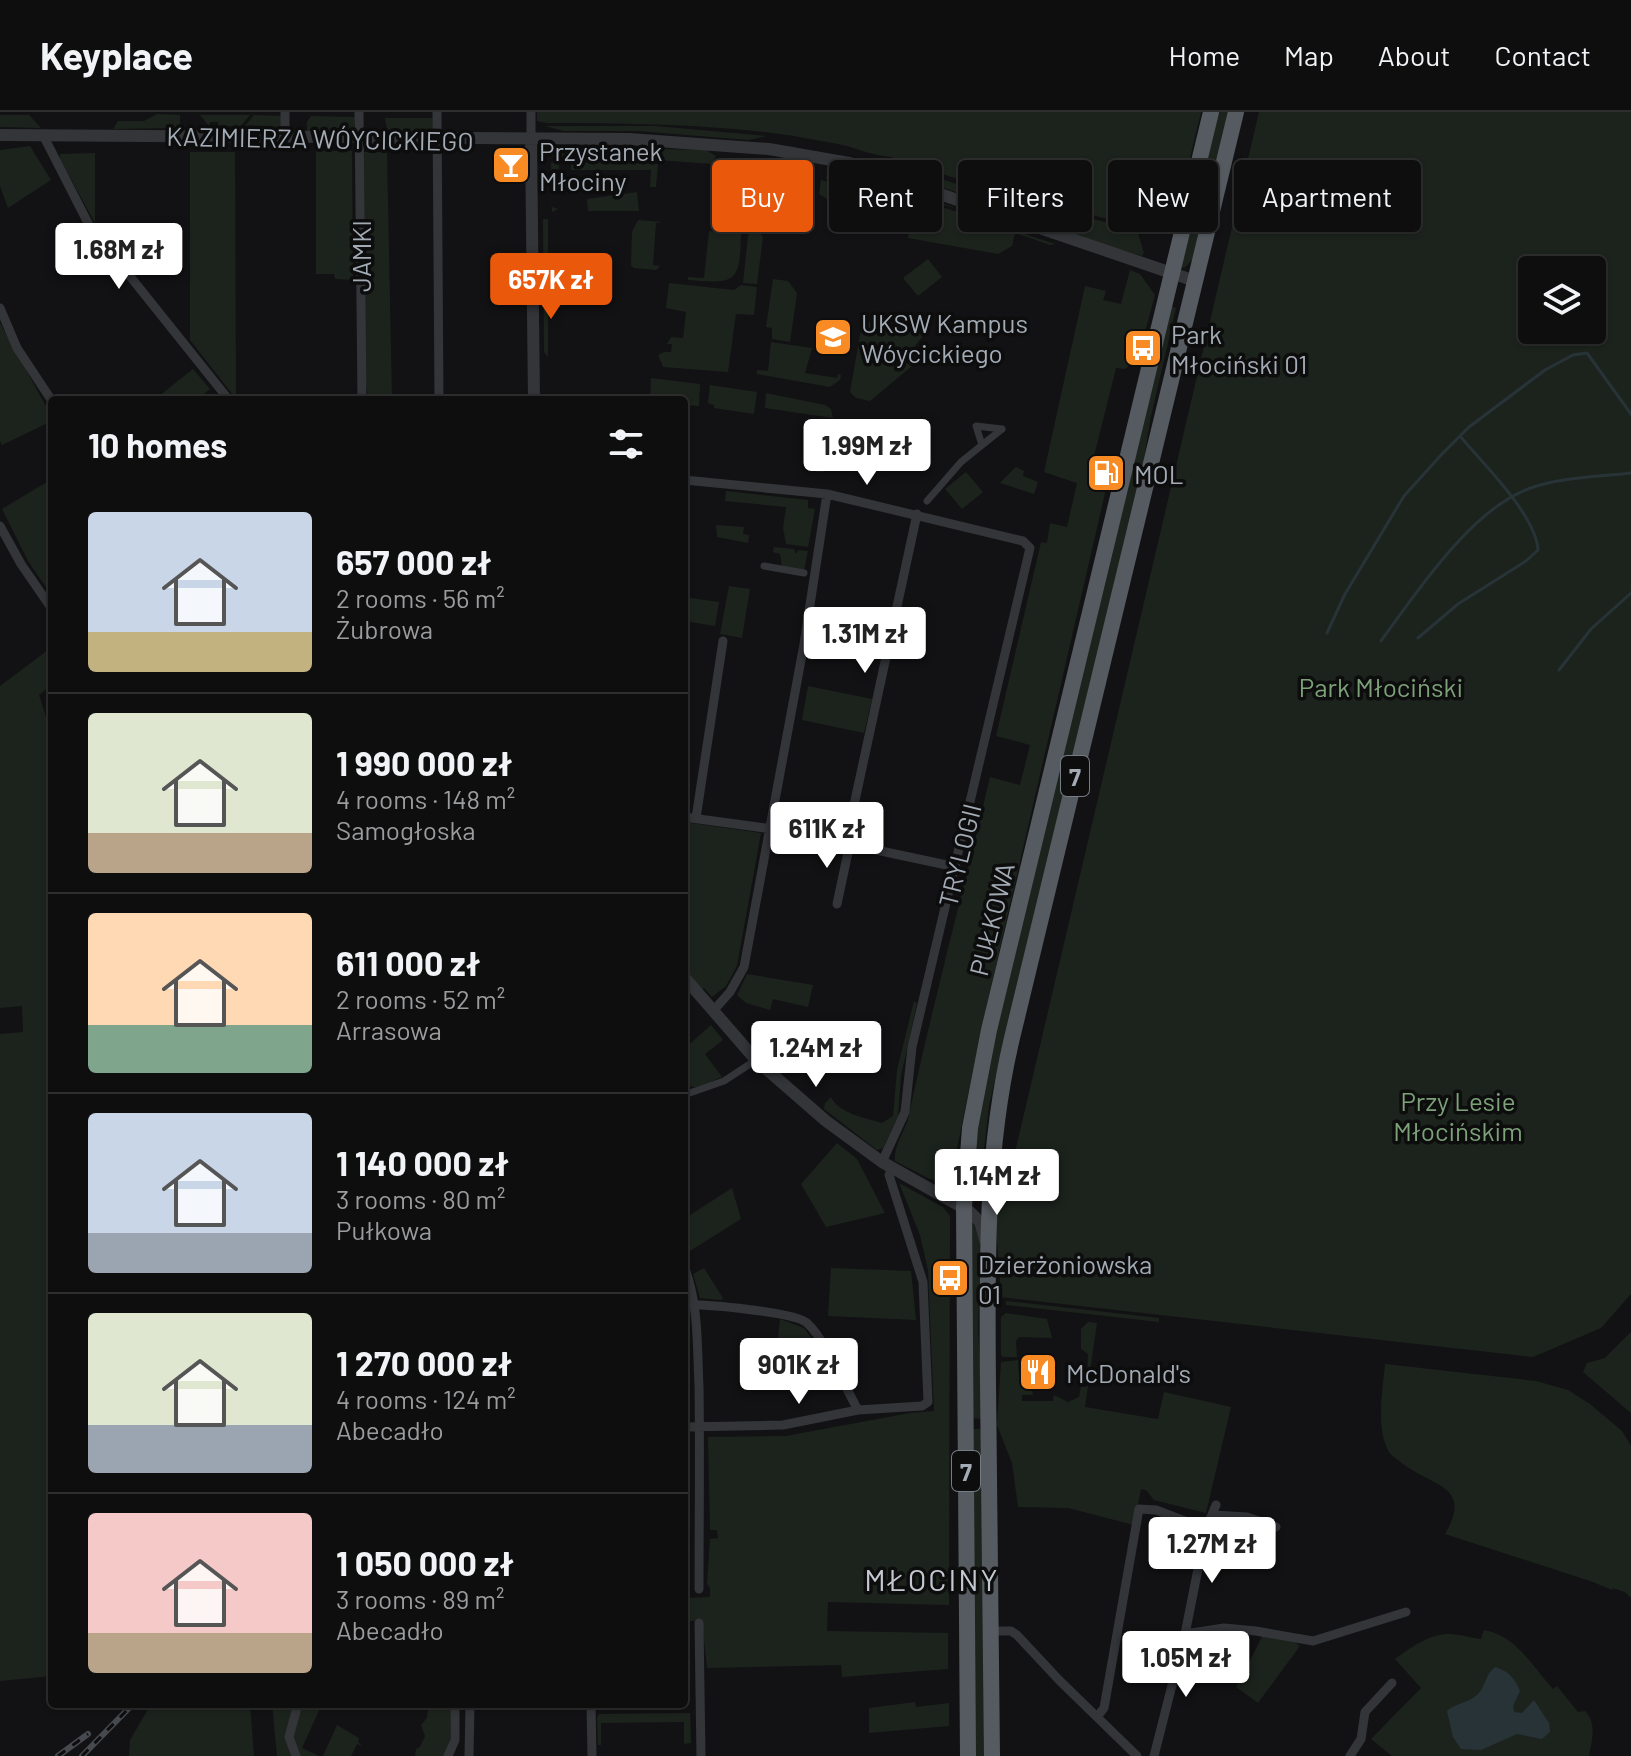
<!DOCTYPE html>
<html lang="en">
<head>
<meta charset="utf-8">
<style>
	:root { --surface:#0e0e0f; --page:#1c1c1d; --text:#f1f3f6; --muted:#9b9c9e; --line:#2e2e2f; --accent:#ea580c }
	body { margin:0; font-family:Barlow,sans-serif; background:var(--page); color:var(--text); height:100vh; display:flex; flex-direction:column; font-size:30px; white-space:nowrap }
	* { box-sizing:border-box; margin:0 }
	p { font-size:26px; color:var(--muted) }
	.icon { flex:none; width:44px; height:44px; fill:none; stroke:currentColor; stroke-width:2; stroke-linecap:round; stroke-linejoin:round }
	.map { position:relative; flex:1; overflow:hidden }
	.details { position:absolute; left:48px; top:284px; width:640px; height:1312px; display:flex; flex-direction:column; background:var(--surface); border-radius:8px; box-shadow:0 2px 6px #0004,0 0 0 2px var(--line) }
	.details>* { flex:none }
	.guide { position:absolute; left:712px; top:48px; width:760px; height:72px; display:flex; gap:16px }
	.fabs { position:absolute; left:1518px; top:144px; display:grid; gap:16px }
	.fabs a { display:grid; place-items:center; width:88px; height:88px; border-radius:8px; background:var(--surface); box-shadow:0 2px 6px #0004,0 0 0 2px var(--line); font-size:40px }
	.price { position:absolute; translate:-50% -68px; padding:0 18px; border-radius:8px; background:#fff; color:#222; font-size:26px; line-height:52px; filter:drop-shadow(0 2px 4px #0008) }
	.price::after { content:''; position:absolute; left:50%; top:48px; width:24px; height:18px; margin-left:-12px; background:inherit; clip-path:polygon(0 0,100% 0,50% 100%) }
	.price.on { background:var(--accent); color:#fff }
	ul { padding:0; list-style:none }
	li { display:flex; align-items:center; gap:24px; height:200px; padding:0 40px }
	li+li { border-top:2px solid var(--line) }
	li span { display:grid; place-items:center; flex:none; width:224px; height:160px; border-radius:8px; color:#555 }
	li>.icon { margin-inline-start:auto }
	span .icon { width:96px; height:96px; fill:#fffc; stroke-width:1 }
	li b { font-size:34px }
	h2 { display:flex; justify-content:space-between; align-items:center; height:96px; padding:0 40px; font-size:34px }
	.tag { padding:0 28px; border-radius:8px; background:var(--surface); box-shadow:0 2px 6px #0004,0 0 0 2px var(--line); font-size:28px; line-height:72px }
	.tag.on { background:var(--accent); color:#fff }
	header { display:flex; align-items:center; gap:48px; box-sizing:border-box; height:112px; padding:0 40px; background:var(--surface); border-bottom:2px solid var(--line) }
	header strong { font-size:38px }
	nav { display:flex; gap:44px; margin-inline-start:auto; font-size:28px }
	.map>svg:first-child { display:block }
	.green { fill:#1c231c; fill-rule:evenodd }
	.water { fill:#283338 }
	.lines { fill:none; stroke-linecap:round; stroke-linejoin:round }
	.stream { stroke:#283338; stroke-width:3 }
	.pedestrian { stroke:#333539; stroke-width:7 }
	.minor { stroke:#333539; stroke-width:9 }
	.tertiary { stroke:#333539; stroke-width:12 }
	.trunk { stroke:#565b61; stroke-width:16 }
	.rail-casing { stroke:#46494e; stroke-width:6 }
	.rail { stroke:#0d0d0e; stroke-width:3; stroke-dasharray:9; stroke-linecap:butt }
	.labels { text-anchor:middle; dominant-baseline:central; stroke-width:7; stroke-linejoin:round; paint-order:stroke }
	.shield { fill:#0d0d0e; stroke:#767c83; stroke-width:2 }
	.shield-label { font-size:24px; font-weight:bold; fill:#a3abb5 }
	.street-label { font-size:26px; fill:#a3abb5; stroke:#0d0d0e }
	.poi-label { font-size:26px; fill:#a3abb5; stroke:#0d0d0e; text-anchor:start }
	.park-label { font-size:26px; fill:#7da179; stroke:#0d0d0e }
	.quarter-label { font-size:30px; letter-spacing:2px; fill:#c4c9d1; stroke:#0d0d0e }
</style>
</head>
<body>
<header>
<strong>Keyplace</strong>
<nav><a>Home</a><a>Map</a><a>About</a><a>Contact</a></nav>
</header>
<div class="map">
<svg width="1631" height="1644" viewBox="0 0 1631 1644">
	<rect width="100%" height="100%" fill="#121214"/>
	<!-- green -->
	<path class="green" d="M537,0H1201L1173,117L1164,121L988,77L891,45C874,44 859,37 843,33C827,30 810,27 794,24C713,12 630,11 547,11L537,9Z
		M1217,0H1230L1193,147L1184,156L1180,155Z
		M1259,0H1631V1182L1601,1216L1533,1245L1000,1185C1001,1154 993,1121 999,1090C1002,1072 1011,1053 1016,1036ZM1532,158H1592V218H1532Z
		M157,2L180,3V16L113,17L118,9H144Z
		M0,3H29L41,16L0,15Z
		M200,3H250L241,14H218V10H210L209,14Z
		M254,3L282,4L281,14L269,19L245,18V14Z
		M311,4L355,5L354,16L347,20L307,19V10Z
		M385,6H434L433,16L428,21L393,20L387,17Z
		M545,14H656L766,24L749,28L637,19H563Z
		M30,34L51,68L8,96L0,74V38Z
		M560,35L706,38L716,44L712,52L657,48L556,47L552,44H541L550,37Z
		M316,39H352L353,168L335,167L334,162H316Z
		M190,40H235L236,287L190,228Z
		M364,40H387L392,288H368L365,259Z
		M95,41V111L60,47V42Z
		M619,49L658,52L656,75H650L651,58H571V50H559V57H552V95L558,97L552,100L551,51L554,50Z
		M888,49L965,75L1137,118L1144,141L1142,144L1119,137L895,59Z
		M831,59L866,69L868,65L956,96L871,75L826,67L827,61Z
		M821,68L948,97L1055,132L1050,133L1015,121L1012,134L998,142L908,126L911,104L880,98L883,83L873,81L865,114L869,118L865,121L850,102L854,96L849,92L844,97L819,82Z
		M637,80L639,99H588L587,87Z
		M543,107H548V245L544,240Z
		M638,108L663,110L656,111L653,153L660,154L656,158L634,156L631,153L632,120Z
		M721,114L736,115L741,119C740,171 737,172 688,168V165L704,166L709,119L721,120Z
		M759,120L763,125L757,172L743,171L748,124L750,121Z
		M928,147L942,165L918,184L903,166Z
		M1130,158L1140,162L1155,183L1138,246L1125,257L1116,256L1087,372L1106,377L982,914L951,1066L946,1069L930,1067L895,1049C893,1033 906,1019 909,1003C933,890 964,778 990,665L1020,673L1030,633L996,624L1041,430L1047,431L1050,411L1067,415L1077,371L1044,360L1085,174L1106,179L1103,188L1121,192Z
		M773,167L788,169L797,181L790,230L772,227V216L766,215Z
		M669,171L734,178L741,173L757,175L754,203L736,202L728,260L663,255L658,243L664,240H671L672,232H667L671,225L683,226L686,200L666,196Z
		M1170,194L1176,196L1150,309L1142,359L989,993L981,1065L985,1089L979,1088L980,1067L976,1063L971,1062L985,962Z
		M867,210L919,218L922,225L915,234L924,244L870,289L856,286L850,280L862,212Z
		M0,211L52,305V309L2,333L0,329Z
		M771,230L812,236L805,261L837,266L838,262L841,263L840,268L830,275L757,262V258L768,259Z
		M193,257L210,277L197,288H154Z
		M651,266L700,272L699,294L684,293V288H650Z
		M710,273L757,280L754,302L714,296V293L708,291Z
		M766,281L825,293L831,297L833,306L765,296Z
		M824,311L832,313L824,360H816Z
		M1016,355L1024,359L1023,364L1038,370L1034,382L1000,371Z
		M966,360L983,380L962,397L945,377Z
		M52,367V484L28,449L2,397Z
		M726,379L808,388V396L815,397L808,435L786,432L783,416L786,395L725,389Z
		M716,413L744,415L743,422L749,423L748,431L717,425Z
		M774,435L794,437L796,442L798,438L808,439L804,459L782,455L780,442L773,440Z
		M729,474L750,477L742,526L720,522Z
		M684,485L719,490L715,514L684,509Z
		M52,535V573L39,583L47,608L52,606V1564L0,1569V922L23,920L22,894L0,896V574Z
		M808,574L872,587L864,621L802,608Z
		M684,710L761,721L737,854L726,874L712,885L704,876L701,878L684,857Z
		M747,862L813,873L808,895L773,887L770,898L746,891L737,883Z
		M914,889L917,891L901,964L898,1004L883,1036L877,1038L824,997L825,991L831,985C838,1001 865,1006 882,1011L893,1004L897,958Z
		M711,913L723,928L705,942L722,965C709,970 697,980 684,972V937Z
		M837,1031L857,1047L885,1101L826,1115L801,1072Z
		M899,1071L943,1095L950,1104L949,1493L828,1490L827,1519L948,1521V1557L842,1565L841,1553L707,1556L702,1509H689L688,1486L710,1485V1476L707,1472L710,1427L718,1426L717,1418H710L708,1325L786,1324L910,1301L934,1299L928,1158L920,1123Z
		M732,1076L741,1107L685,1142L684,1107Z
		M972,1108L980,1129L978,1219L984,1307L970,1306Z
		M704,1156L723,1186L721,1188L700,1186L693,1162Z
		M831,1156L911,1159L916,1208L828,1204Z
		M1006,1189L1159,1206V1210L1006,1193Z
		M1006,1201L1047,1207L1052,1226L1019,1225L1016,1229L1017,1245H1003L1001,1243V1205Z
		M780,1207L804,1216L818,1235L777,1236Z
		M1088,1210L1097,1211L1085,1295L1158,1307L1164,1280L1231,1295L1206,1401L1154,1388L1146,1378L1141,1377L1134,1413L1068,1396L1018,1395L1012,1351L997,1313L1001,1250L1018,1248L1019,1264H1025V1276H1032L1033,1283H1022V1289H1053L1054,1283L1068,1290L1079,1285L1081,1275H1087L1088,1242L1081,1237V1217Z
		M1631,1220V1301L1583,1260L1587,1251L1605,1246Z
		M1385,1252L1536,1269L1568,1278L1590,1292L1622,1319L1631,1334V1486L1625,1480L1613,1476L1612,1478L1593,1470L1445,1422C1473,1374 1434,1375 1403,1352C1399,1348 1391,1344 1389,1340C1375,1316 1383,1278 1385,1252Z
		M970,1317H984L987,1644H973Z
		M1484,1518C1516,1523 1533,1555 1553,1577L1557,1574L1578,1600L1585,1599C1597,1611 1592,1628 1589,1644H1392L1371,1627L1421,1576L1395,1547C1408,1537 1431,1521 1449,1522C1460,1522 1471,1526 1481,1527Z
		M1263,1523C1274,1527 1290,1525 1300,1534L1258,1591L1236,1575Z
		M915,1590L916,1595L949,1591V1614L869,1621V1596Z
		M151,1592H250L254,1644H129L130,1628Z
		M272,1592H295L286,1626L292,1644H277Z
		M302,1592H322L302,1636L319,1644H300L292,1629Z
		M422,1592H451L450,1629L444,1644H415L416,1637L420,1635L425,1624L421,1613L427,1606L428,1597Z
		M690,1601L691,1631L684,1632V1610L601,1611V1633H598L597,1605L599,1602Z
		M337,1613L359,1626L358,1630L362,1634L357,1632L351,1644H323Z"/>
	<!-- water -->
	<path class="water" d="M1495,1555C1509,1559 1515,1567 1520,1579L1513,1594L1514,1600L1522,1601L1534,1588L1549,1611L1550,1620L1542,1627L1517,1622L1481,1638L1461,1637L1453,1625L1447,1599C1456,1591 1468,1591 1477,1583C1486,1575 1485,1562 1495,1555Z"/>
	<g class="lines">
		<!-- stream -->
		<path class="stream" d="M1327,521L1345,482L1404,384L1442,342L1469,315L1545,258L1573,243L1587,241L1631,302
			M1418,526L1458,492L1526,449L1538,438C1536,403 1483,352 1460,324
			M1381,529C1416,481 1471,398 1528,377C1560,365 1598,365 1631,361
			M1559,558L1591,517L1631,481"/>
		<!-- pedestrian -->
		<path class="pedestrian" d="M982,333L976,314L1002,317
			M927,389L961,350L1002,317
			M764,454L804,461
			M684,983L724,969L756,948"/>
		<!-- minor -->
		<path class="minor" d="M285,0V26
			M359,0L362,288
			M437,0L439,288
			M531,0V27
			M43,23L89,113L229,288
			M0,196L17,236L52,289
			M684,368L827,382L1023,429L1030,436L912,935L905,1000L882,1050
			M0,414L21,452L52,497
			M684,705L787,719L956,755
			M696,706L723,529
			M846,730L917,402
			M837,792L850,731
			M713,899L730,880L744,855L804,532L827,382
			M684,1154C699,1193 697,1234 699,1275C700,1343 699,1410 699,1477
			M684,1193C704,1192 795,1200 807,1211C825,1227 845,1275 858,1298
			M684,1315L783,1313L858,1298L922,1294L928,1290L923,1170L889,1063L892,1056
			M1213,1403L1247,1405L1276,1415
			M699,1511L701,1644
			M991,1519H1011L1017,1523L1059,1568L1137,1644
			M1185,1522L1224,1516L1256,1519L1313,1529L1406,1500
			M591,1592L592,1644
			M1097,1605L1104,1596L1139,1397L1156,1398L1206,1417
			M296,1644L289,1625L298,1592
			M448,1644L455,1628V1592
			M469,1644L470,1592
			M1154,1644L1185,1522L1206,1417L1216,1393
			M1350,1644L1361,1627L1365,1600L1392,1571"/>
		<!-- tertiary -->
		<path class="tertiary" d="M0,23L629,27L769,37L849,51L1195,169
			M531,27L534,288
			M684,865L756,948L826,1009L882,1050L969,1099L980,1110L985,1128"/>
		<!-- trunk -->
		<path class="trunk" d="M968,1644L964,1095L970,1016L989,918L1211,0
			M992,1644C991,1520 989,1396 988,1272C987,1156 985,1039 1012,926L1236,0"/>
		<!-- rail casing -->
		<g class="rail-casing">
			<path id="rail" d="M58,1644L88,1622
				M82,1644L133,1592"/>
		</g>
		<!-- rail -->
		<use href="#rail" class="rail"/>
	</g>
	<!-- icons -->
	<defs>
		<g id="bar-square" transform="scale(2)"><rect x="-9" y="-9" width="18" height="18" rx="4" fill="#f98b24" stroke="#0d0d0e"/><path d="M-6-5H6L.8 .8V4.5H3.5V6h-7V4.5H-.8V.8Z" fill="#fff"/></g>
		<g id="university-square" transform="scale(2)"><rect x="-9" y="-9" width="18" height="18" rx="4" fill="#f98b24" stroke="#0d0d0e"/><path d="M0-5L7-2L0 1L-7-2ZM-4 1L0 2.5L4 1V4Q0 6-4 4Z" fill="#fff"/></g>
		<g id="bus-square" transform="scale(2)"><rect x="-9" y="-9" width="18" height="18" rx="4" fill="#f98b24" stroke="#0d0d0e"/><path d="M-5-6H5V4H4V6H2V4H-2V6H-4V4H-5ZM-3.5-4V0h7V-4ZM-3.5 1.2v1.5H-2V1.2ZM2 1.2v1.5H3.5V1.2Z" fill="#fff"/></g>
		<g id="fuel-square" transform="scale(2)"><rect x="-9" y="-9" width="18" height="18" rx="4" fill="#f98b24" stroke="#0d0d0e"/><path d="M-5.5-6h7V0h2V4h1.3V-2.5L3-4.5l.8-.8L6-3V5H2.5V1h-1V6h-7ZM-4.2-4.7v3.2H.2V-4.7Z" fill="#fff"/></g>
		<g id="restaurant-square" transform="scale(2)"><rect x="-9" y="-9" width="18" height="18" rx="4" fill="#f98b24" stroke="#0d0d0e"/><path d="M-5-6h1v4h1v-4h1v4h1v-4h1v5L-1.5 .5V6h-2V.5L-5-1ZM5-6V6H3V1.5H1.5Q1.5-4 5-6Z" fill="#fff"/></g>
	</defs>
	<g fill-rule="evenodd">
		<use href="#bar-square" x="511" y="53"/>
		<use href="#university-square" x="833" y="225"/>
		<use href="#bus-square" x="1143" y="236"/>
		<use href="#fuel-square" x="1106" y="361"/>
		<use href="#bus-square" x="950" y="1166"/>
		<use href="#restaurant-square" x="1038" y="1260"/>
	</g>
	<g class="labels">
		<!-- shield labels -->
		<g class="shield">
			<rect x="1061" y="644" width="28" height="40" rx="6"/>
			<rect x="952" y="1339" width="28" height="40" rx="6"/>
		</g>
		<g class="shield-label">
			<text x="1075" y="664">7</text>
			<text x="966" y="1359">7</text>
		</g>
		<!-- street labels -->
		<g class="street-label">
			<text transform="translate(320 26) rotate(1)">KAZIMIERZA WÓYCICKIEGO</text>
			<text transform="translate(360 144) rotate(-90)">JAMKI</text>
			<text transform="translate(959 743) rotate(-76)">TRYLOGII</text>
			<text transform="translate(991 807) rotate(-76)">PUŁKOWA</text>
		</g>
		<!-- poi labels -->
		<g class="poi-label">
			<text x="539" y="38">Przystanek<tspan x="539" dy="30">Młociny</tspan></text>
			<text x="861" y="210">UKSW Kampus<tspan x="861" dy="30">Wóycickiego</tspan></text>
			<text x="1171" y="221">Park<tspan x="1171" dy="30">Młociński 01</tspan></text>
			<text x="1134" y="361">MOL</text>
			<text x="978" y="1151">Dzierżoniowska<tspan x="978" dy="30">01</tspan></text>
			<text x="1066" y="1260">McDonald's</text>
		</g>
		<!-- park labels -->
		<g class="park-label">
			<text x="1381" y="574">Park Młociński</text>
			<text x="1458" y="988">Przy Lesie<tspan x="1458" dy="30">Młocińskim</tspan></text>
		</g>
		<!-- quarter labels -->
		<g class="quarter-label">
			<text x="932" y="1467">MŁOCINY</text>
		</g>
	</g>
</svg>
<div class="fabs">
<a><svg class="icon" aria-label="layers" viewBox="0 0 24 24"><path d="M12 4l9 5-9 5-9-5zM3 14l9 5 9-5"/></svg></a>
</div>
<b class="price" style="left:119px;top:179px">1.68M zł</b>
<b class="price on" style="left:551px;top:209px">657K zł</b>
<b class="price" style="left:867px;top:375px">1.99M zł</b>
<b class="price" style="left:865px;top:563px">1.31M zł</b>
<b class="price" style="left:827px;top:758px">611K zł</b>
<b class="price" style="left:816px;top:977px">1.24M zł</b>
<b class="price" style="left:997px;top:1105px">1.14M zł</b>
<b class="price" style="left:799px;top:1294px">901K zł</b>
<b class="price" style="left:1212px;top:1473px">1.27M zł</b>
<b class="price" style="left:1186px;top:1587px">1.05M zł</b>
<div class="guide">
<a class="tag on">Buy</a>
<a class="tag">Rent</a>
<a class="tag">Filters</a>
<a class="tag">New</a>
<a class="tag">Apartment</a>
</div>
<section class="details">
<h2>10 homes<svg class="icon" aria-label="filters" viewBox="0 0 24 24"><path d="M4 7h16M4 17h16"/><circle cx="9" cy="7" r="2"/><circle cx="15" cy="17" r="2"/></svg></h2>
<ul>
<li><span style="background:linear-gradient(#c9d6e8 75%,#c2b280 0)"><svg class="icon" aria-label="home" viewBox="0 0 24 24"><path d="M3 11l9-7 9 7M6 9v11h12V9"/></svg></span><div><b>657 000 zł</b><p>2 rooms · 56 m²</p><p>Żubrowa</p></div></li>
<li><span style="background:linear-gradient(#dfe7d0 75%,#b9a48a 0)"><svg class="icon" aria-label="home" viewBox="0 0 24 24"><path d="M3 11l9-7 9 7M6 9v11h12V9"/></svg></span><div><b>1 990 000 zł</b><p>4 rooms · 148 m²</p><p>Samogłoska</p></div></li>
<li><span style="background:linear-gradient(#ffd9b3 70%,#7fa58c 0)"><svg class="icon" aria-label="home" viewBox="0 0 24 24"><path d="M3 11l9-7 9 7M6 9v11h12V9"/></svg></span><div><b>611 000 zł</b><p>2 rooms · 52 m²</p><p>Arrasowa</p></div></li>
<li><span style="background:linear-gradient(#c9d6e8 75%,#9aa5b1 0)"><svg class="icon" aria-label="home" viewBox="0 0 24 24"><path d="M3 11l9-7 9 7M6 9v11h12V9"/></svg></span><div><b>1 140 000 zł</b><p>3 rooms · 80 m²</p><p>Pułkowa</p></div></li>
<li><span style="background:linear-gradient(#dfe7d0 70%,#9aa5b1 0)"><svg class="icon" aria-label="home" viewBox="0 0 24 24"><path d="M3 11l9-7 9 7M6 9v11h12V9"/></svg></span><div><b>1 270 000 zł</b><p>4 rooms · 124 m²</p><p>Abecadło</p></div></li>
<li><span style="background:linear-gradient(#f6c9c9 75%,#b9a48a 0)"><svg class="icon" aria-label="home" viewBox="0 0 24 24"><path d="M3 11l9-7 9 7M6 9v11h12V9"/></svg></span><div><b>1 050 000 zł</b><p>3 rooms · 89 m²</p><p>Abecadło</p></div></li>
</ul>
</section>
</div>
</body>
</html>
